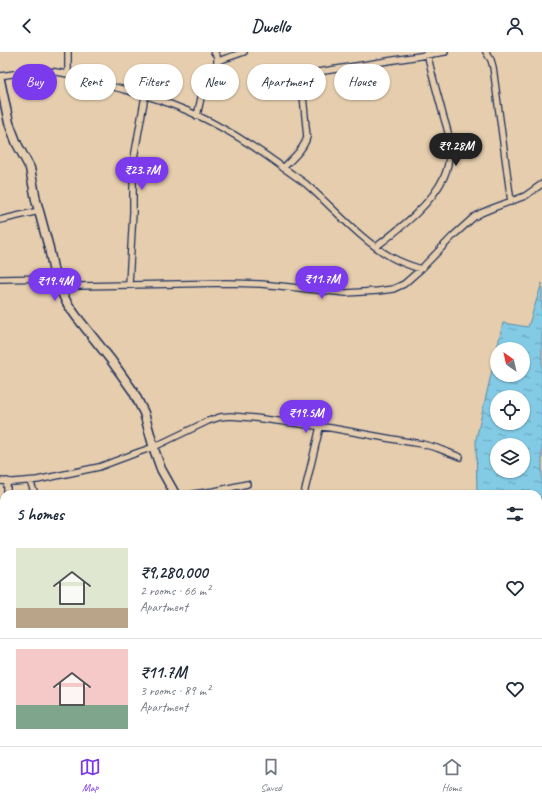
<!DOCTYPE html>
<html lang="en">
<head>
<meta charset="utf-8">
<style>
	:root { --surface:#fff; --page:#f2f2f3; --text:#1f2937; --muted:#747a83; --line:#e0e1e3; --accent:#7c3aed }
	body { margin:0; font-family:Caveat,sans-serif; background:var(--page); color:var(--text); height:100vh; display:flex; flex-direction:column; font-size:15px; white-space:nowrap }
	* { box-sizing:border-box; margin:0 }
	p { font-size:13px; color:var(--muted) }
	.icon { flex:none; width:22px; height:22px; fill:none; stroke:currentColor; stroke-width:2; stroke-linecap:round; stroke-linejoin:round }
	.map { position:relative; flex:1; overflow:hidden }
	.sheet { position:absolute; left:0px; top:438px; width:542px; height:256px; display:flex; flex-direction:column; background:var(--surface); border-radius:12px 12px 0 0; box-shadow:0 1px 3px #0004 }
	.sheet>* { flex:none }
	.hud { position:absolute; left:12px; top:12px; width:518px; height:36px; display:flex; gap:8px }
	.needle { width:26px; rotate:326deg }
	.buttons { position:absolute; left:490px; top:290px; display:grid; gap:8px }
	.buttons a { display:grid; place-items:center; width:40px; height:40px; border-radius:50%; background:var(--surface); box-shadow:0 1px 3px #0004; font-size:20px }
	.price { position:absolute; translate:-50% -34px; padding:0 9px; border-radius:14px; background:var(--accent); color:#fff; font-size:13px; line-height:26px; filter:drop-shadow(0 1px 2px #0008) }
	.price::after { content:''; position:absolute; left:50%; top:24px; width:12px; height:9px; margin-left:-6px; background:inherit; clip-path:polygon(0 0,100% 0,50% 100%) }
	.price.on { background:#222; color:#fff }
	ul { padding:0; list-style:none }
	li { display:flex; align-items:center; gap:12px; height:100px; padding:0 16px }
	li+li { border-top:1px solid var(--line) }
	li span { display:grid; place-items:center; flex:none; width:112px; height:80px; border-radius:0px; color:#555 }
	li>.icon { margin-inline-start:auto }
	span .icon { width:48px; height:48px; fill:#fffc; stroke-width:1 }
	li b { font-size:17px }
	h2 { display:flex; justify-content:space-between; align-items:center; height:48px; padding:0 16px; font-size:17px }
	.chip { padding:0 14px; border-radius:18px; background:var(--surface); box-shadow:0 1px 3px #0004; font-size:14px; line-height:36px }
	.chip.on { background:var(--accent); color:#fff }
	header { display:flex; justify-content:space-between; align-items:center; height:52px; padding:0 16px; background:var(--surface); font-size:18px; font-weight:600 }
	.tab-bar { display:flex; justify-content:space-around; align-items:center; height:56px; border-top:1px solid var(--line); background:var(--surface); font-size:11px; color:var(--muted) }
	.tab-bar a { display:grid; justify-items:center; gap:2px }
	.tab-bar .on { color:var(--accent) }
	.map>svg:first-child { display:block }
	.water { fill:url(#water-ripples); stroke:#598cae; fill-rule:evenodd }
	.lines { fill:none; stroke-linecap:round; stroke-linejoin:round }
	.minor-casing { stroke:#1b2f5e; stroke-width:8 }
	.secondary-casing { stroke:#1b2f5e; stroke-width:11 }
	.minor { stroke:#e5cdad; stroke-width:5.5 }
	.secondary { stroke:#e5cdad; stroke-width:8 }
</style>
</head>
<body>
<header><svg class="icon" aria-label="back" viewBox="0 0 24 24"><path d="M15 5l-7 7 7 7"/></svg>Dwello<svg class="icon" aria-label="person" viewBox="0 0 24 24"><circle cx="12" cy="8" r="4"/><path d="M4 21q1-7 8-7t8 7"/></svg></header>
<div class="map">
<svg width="542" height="694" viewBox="0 0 542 694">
	<defs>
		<pattern id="water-ripples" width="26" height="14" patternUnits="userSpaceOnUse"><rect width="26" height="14" fill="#83cae4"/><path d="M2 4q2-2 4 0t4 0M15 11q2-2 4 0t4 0" fill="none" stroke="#6aa4bc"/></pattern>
	</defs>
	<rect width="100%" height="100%" fill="#e5cdad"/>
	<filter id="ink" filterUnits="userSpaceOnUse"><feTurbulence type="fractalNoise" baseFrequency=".025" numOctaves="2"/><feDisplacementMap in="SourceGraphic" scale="8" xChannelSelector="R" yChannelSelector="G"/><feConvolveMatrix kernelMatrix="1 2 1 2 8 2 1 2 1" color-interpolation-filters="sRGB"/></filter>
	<g filter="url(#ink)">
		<!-- water -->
		<path class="water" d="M542,231V694H485L484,690H538V442H477L476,387L503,271L528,275ZM497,297H523V323H497ZM497,345H523V371H497ZM497,393H523V419H497Z"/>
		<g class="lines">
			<!-- minor casing -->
			<g class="minor-casing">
				<path id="minor" d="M68,0V22
					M486,0L491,8L493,15L511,150
					M218,9L244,0
					M0,24C14,22 28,19 42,19C65,19 88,28 110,34C128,39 147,43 165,50C207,65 246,88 281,114C289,120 298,126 306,132C334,156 358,186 391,205C400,210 411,214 421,217
					M197,64L203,37L217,11V4L214,0
					M283,116C292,107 304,97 307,85L302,33L303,24L305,22L445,0
					M0,168L39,159
					M376,195C399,177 431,153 444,125C449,114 450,99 449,86C448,77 444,68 442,59C437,40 431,20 427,0
					M0,227L55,226
					M129,232L133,160V119L134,106L145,44
					M59,235L80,234L227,231L261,232L346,241L378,239L393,237L404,232L421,217L454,183L474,165L481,161L493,156L525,144L542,132
					M0,429L13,430L37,428L99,415L139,400L154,395L208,369L220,365L230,364L255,366L331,376L403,389L422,392L437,396L460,405
					M30,429L35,442
					M7,442V429
					M193,442L215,439L247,432
					M304,442L320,375
					M0,474L4,469
					M0,540L4,553
					M0,587H4
					M64,690L65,694
					M304,690L306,694
					M101,691L117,690
					M11,694L12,690
					M387,694L388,690
					M409,694L412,690"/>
			</g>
			<!-- secondary casing -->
			<g class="secondary-casing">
				<path id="secondary" d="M0,28L9,71L17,92L30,116L36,148L49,196L55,226L59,235L67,251L76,264L111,308L133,339L144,361L155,400L161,417L175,442
					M203,690V694"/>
			</g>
			<!-- minor -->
			<use href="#minor" class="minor"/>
			<!-- secondary -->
			<use href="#secondary" class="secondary"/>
		</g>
	</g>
</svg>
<div class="buttons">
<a><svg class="needle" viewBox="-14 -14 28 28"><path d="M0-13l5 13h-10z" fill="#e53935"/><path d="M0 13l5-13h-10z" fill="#747a83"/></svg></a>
<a><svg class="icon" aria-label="locate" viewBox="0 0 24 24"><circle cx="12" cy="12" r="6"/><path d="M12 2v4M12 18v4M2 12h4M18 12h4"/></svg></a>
<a><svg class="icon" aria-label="layers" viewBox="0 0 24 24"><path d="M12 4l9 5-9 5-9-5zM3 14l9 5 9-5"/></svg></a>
</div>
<b class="price on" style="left:456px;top:115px">₹9.28M</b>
<b class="price" style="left:142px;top:139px">₹23.7M</b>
<b class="price" style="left:322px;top:248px">₹11.7M</b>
<b class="price" style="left:55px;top:250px">₹19.4M</b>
<b class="price" style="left:306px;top:382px">₹19.5M</b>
<div class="hud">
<a class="chip on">Buy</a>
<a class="chip">Rent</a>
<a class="chip">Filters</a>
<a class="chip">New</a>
<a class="chip">Apartment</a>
<a class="chip">House</a>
</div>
<section class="sheet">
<h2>5 homes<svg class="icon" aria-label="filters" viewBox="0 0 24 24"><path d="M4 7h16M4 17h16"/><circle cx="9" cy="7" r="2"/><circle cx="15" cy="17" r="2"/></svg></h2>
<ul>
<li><span style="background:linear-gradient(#dfe7d0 75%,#b9a48a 0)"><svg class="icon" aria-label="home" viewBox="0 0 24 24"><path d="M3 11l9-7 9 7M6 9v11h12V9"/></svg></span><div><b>₹9,280,000</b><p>2 rooms · 66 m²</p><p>Apartment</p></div><svg class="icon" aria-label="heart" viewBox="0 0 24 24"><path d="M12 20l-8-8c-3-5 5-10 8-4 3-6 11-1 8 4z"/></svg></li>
<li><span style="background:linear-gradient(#f6c9c9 70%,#7fa58c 0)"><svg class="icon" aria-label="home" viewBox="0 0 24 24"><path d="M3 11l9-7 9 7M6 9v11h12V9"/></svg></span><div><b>₹11.7M</b><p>3 rooms · 89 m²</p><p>Apartment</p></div><svg class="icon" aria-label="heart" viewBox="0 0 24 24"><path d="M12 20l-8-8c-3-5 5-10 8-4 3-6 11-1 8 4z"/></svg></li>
</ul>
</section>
</div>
<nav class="tab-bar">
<a class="on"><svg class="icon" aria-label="map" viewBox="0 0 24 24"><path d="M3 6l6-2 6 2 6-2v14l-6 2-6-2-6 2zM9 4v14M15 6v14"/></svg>Map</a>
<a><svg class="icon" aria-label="saved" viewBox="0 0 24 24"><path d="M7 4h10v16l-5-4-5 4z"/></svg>Saved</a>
<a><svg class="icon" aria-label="home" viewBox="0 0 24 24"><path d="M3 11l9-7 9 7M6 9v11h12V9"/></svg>Home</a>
</nav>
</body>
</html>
